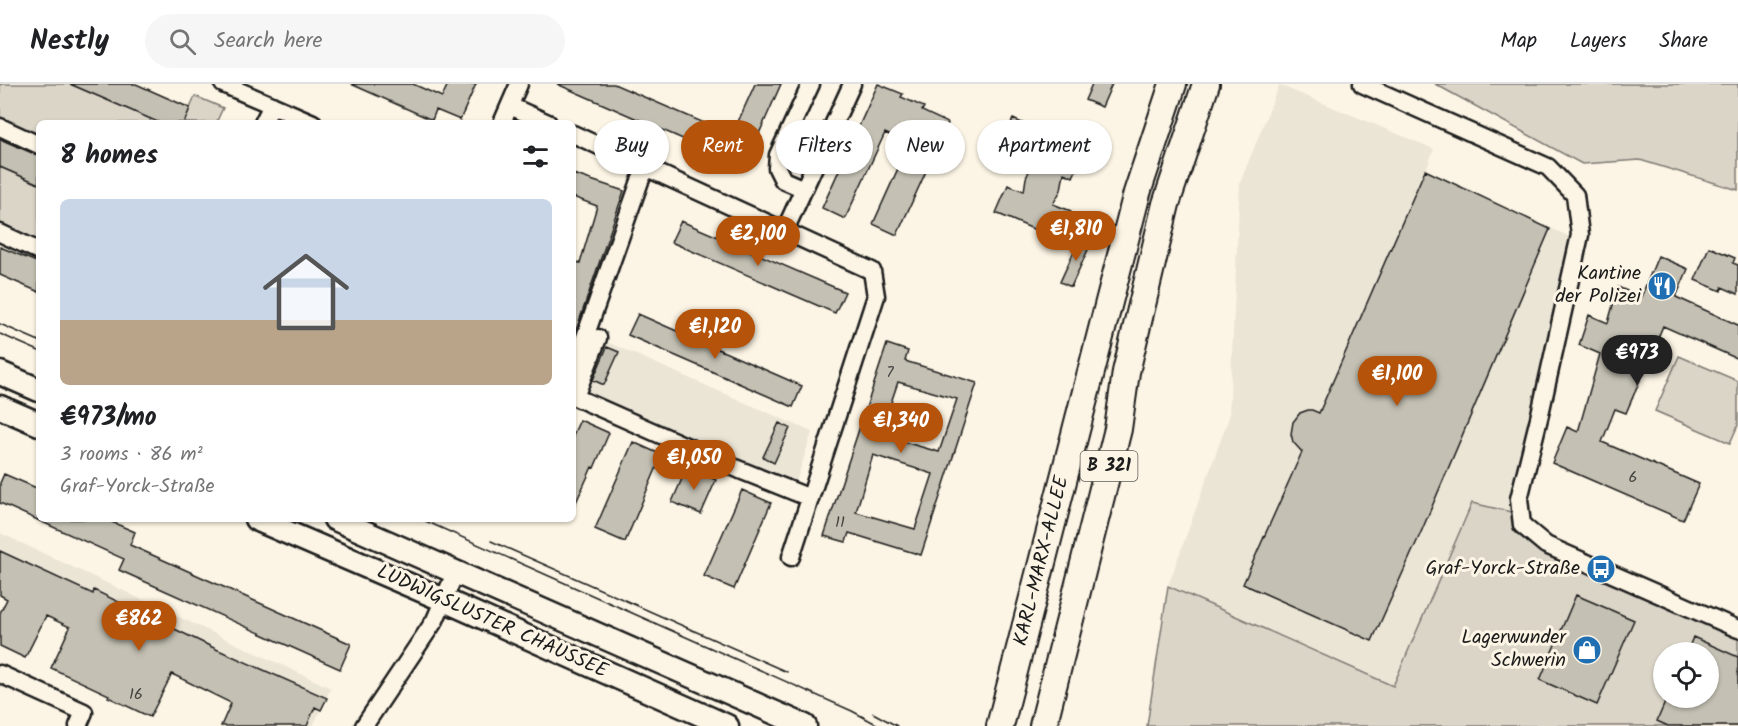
<!DOCTYPE html>
<html lang="en">
<head>
<meta charset="utf-8">
<style>
	:root { --surface:#fff; --page:#f6f6f6; --text:#202124; --muted:#757577; --line:#e0e0e0; --accent:#b45309 }
	body { margin:0; font-family:Kalam,sans-serif; background:var(--page); color:var(--text); height:100vh; display:flex; flex-direction:column; font-size:22px; white-space:nowrap }
	* { box-sizing:border-box; margin:0 }
	p { font-size:20px; color:var(--muted) }
	.icon { flex:none; width:33px; height:33px; fill:none; stroke:currentColor; stroke-width:2; stroke-linecap:round; stroke-linejoin:round }
	.map { position:relative; flex:1; overflow:hidden }
	.drawer { position:absolute; left:36px; top:36px; width:540px; height:402px; display:flex; flex-direction:column; background:var(--surface); border-radius:9px; box-shadow:0 2px 4px #0004 }
	.drawer>* { flex:none }
	.banner { position:absolute; left:594px; top:36px; width:570px; height:54px; display:flex; gap:12px }
	.tools { position:absolute; left:1653px; top:558px; display:grid; gap:12px }
	.tools a { display:grid; place-items:center; width:66px; height:66px; border-radius:50%; background:var(--surface); box-shadow:0 2px 4px #0004; font-size:30px }
	.price { position:absolute; translate:-50% -51px; padding:0 14px; border-radius:21px; background:var(--accent); color:#fff; font-size:20px; line-height:39px; filter:drop-shadow(0 2px 3px #0008) }
	.price::after { content:''; position:absolute; left:50%; top:36px; width:18px; height:14px; margin-left:-9px; background:inherit; clip-path:polygon(0 0,100% 0,50% 100%) }
	.price.current { background:#222; color:#fff }
	ul { padding:0; list-style:none }
	li { display:grid; align-content:center; gap:12px; height:318px; padding:0 24px }
	li span { display:grid; place-items:center; height:186px; border-radius:9px; color:#555 }
	li>.icon { margin-inline-start:auto }
	span .icon { width:108px; height:108px; fill:#fffc; stroke-width:1 }
	li b { font-size:26px }
	h2 { display:flex; justify-content:space-between; align-items:center; height:72px; padding:0 24px; font-size:26px }
	.pill { padding:0 21px; border-radius:27px; background:var(--surface); box-shadow:0 2px 4px #0004; font-size:21px; line-height:54px }
	.pill.current { background:var(--accent); color:#fff }
	header { display:flex; align-items:center; gap:36px; box-sizing:border-box; height:84px; padding:0 30px; background:var(--surface); border-bottom:2px solid var(--line) }
	header strong { font-size:28px }
	nav { display:flex; gap:33px; margin-inline-start:auto; font-size:21px }
	.search { width:420px; height:54px; background:var(--page); display:flex; align-items:center; gap:15px; box-sizing:border-box; padding:0 21px; border-radius:33px; color:var(--muted); font-size:22px }
	.map>svg:first-child { display:block }
	.built { fill:#ebe5d6 }
	.green { fill:#dbd5c8; stroke:#7c7872; stroke-width:1.5; fill-rule:evenodd }
	.building { fill:#c4c0b3; stroke:#1c1c1c; stroke-width:1.5; fill-rule:evenodd }
	.lines { fill:none; stroke-linecap:round; stroke-linejoin:round }
	.street-casing { stroke:#1c1c1c; stroke-width:21 }
	.secondary-casing { stroke:#1c1c1c; stroke-width:27 }
	.primary-casing { stroke:#1c1c1c; stroke-width:30 }
	.street { stroke:#fcf5e5; stroke-width:16 }
	.secondary { stroke:#fcf5e5; stroke-width:22 }
	.primary { stroke:#fcf5e5; stroke-width:26 }
	.tram { stroke:#1c1c1c; stroke-width:1.5 }
	.labels { text-anchor:middle; dominant-baseline:central; stroke-width:6; stroke-linejoin:round; paint-order:stroke }
	.number-label { font-size:16px; fill:#464542 }
	.shield { fill:#fcf5e5; stroke:#5f5d58; stroke-width:1.5 }
	.shield-label { font-size:18px; font-weight:bold; fill:#1c1c1c }
	.poi-label { font-size:20px; fill:#1c1c1c; stroke:#fcf5e5; text-anchor:end }
	.street-label { font-size:20px; fill:#1c1c1c; stroke:#fcf5e5 }
</style>
</head>
<body>
<header>
<strong>Nestly</strong>
<div class="search"><svg class="icon" aria-label="search" viewBox="0 0 24 24"><circle cx="10" cy="10" r="6"/><path d="M15 15l6 6"/></svg>Search here</div>
<nav><a>Map</a><a>Layers</a><a>Share</a></nav>
</header>
<div class="map">
<svg width="1738" height="642" viewBox="0 0 1738 642">
	<rect width="100%" height="100%" fill="#fcf5e5"/>
	<filter id="ink" filterUnits="userSpaceOnUse"><feTurbulence type="fractalNoise" baseFrequency=".0167" numOctaves="2"/><feDisplacementMap in="SourceGraphic" scale="12" xChannelSelector="R" yChannelSelector="G"/><feConvolveMatrix kernelMatrix="1 2 1 2 8 2 1 2 1" color-interpolation-filters="sRGB"/></filter>
	<g filter="url(#ink)">
		<!-- built -->
		<path class="built" d="M1279,1L1434,65L1426,86L1570,153L1511,428L1473,419L1510,442L1415,551L1392,602L1168,502L1229,333L1240,99Z
			M598,254L812,348L793,408L575,313Z
			M0,449L331,604L313,642H292L0,511Z"/>
		<!-- green -->
		<path class="green" d="M0,0H70L151,35L149,39H39V53L0,35Z
			M1435,0H1738V106L1640,76L1582,80Z
			M195,12L223,24L216,39H184Z
			M0,83L39,100V158L0,140Z
			M1679,272L1738,297V341L1730,359L1655,327Z
			M1472,419L1511,428L1519,433L1546,461L1738,545V642H1147L1168,502L1393,602ZM1664,568H1708V614H1664Z"/>
		<!-- building -->
		<path class="building" d="M70,0H136L190,24L184,39H160Z
			M351,0H413L442,13L448,0H476L460,36L436,26L432,36Z
			M557,0H614L732,51L755,0H781L754,61L734,52L740,55L731,76Z
			M878,0L903,10L901,13L924,23L922,27L948,39L897,151L873,140L909,60L885,49L845,135L822,124Z
			M1092,0H1112L1102,23L1085,16Z
			M1013,35L1085,67L1073,93L1064,89L1061,106L1053,120L1071,127L1059,156L996,129L1008,101L1024,107L1026,94L1034,76L1001,61Z
			M0,55L39,72V100L0,83Z
			M1425,86L1550,145L1422,446L1372,557L1243,500L1302,368L1293,358L1291,350L1293,338L1300,329L1308,326H1312L1319,329Z
			M573,90L624,107L573,255V177L580,179L597,122L573,113Z
			M681,137L845,208L835,229L671,158Z
			M1080,154L1091,159L1071,203L1060,198Z
			M0,163L39,179V208L0,191Z
			M1709,163L1735,174L1733,179L1738,181V210L1722,203L1721,207L1695,196Z
			M1658,172L1688,185L1676,213L1738,241V275L1663,242L1626,329L1615,325L1602,358L1699,400L1683,436L1552,379L1567,343L1578,348L1600,270L1579,261L1589,231L1608,239L1618,203L1641,213Z
			M638,230L802,302L793,323L628,251Z
			M887,260L908,267L905,277L977,299L921,471L849,449L846,458L824,452ZM898,298L957,315L939,368L880,351ZM873,371L933,390L915,445L856,428Z
			M607,263L619,268L604,301L593,296Z
			M580,336L609,349L594,384L592,383L573,425V351Z
			M779,339L790,344L774,379L763,373Z
			M633,358L662,371L625,458L595,445Z
			M687,383L716,396L701,430L672,418Z
			M4,390L39,405V435H105L135,448L130,461L351,560L340,585L119,486L124,475L0,419V399Z
			M742,406L771,419L734,505L704,492Z
			M0,467L93,510L94,506L216,565L327,614L321,626L315,623L307,642H221L231,619L172,590L150,633L108,613L109,611L51,584L70,543L46,532L25,574L0,562V529L7,515L0,511Z
			M1576,511L1634,536L1597,621L1540,596Z
			M1693,553L1738,573V642H1668L1657,637L1667,614H1708V568H1687Z"/>
		<g class="lines">
			<!-- street casing -->
			<g class="street-casing">
				<path id="street" d="M223,0L313,39
					M1362,0L1548,83L1575,111L1580,151L1540,330L1519,415L1522,441L1546,461L1738,545
					M510,22L548,39
					M263,39L272,21
					M502,39L519,0
					M0,43L39,61
					M573,50L872,187L876,212L791,473
					M804,105L783,96L777,84L778,71L811,0
					M785,146L852,0
					M0,149L39,167
					M598,254L575,313L740,386L810,414
					M573,287L640,97L647,83
					M0,590L84,628L78,642
					M364,642L435,536L456,487"/>
			</g>
			<!-- secondary casing -->
			<g class="secondary-casing">
				<path id="secondary" d="M0,289L39,306
					M0,323L39,340
					M256,435L444,516L727,642
					M335,435L805,642"/>
			</g>
			<!-- primary casing -->
			<g class="primary-casing">
				<path id="primary" d="M1000,642L1137,109L1173,0
					M1043,642L1118,345L1126,288L1166,120L1206,0"/>
			</g>
			<!-- street -->
			<use href="#street" class="street"/>
			<!-- secondary -->
			<use href="#secondary" class="secondary"/>
			<!-- primary -->
			<use href="#primary" class="primary"/>
			<!-- tram -->
			<path class="tram" d="M0,240L39,257
				M0,250L39,267
				M421,435L852,627L880,642
				M491,457L787,588
				M873,629L897,642"/>
		</g>
	</g>
	<!-- icons -->
	<defs>
		<g id="restaurant-disc" transform="scale(1.5)"><circle r="9.5" fill="#1f6fb2" stroke="#fcf5e5"/><path d="M-5-6h1v4h1v-4h1v4h1v-4h1v5L-1.5 .5V6h-2V.5L-5-1ZM5-6V6H3V1.5H1.5Q1.5-4 5-6Z" fill="#fff"/></g>
		<g id="bus-disc" transform="scale(1.5)"><circle r="9.5" fill="#1f6fb2" stroke="#fcf5e5"/><path d="M-5-6H5V4H4V6H2V4H-2V6H-4V4H-5ZM-3.5-4V0h7V-4ZM-3.5 1.2v1.5H-2V1.2ZM2 1.2v1.5H3.5V1.2Z" fill="#fff"/></g>
		<g id="shop-disc" transform="scale(1.5)"><circle r="9.5" fill="#1f6fb2" stroke="#fcf5e5"/><path d="M-5-2.5h2.3a2.7 3.5 0 0 1 5.4 0H5L5.5 6h-11ZM-1.5-2.5h3a1.5 2.3 0 0 0-3 0Z" fill="#fff"/></g>
	</defs>
	<g fill-rule="evenodd">
		<use href="#restaurant-disc" x="1662" y="202"/>
		<use href="#bus-disc" x="1601" y="485"/>
		<use href="#shop-disc" x="1587" y="566"/>
	</g>
	<g class="labels">
		<!-- number labels -->
		<g class="number-label">
			<text x="890" y="288">7</text>
			<text x="1633" y="393">6</text>
			<text x="840" y="438">11</text>
			<text x="136" y="610">16</text>
		</g>
		<!-- shield labels -->
		<rect class="shield" x="1080.5" y="367" width="57" height="30" rx="4.5"/>
		<g class="shield-label">
			<text x="1109" y="382">B 321</text>
		</g>
		<!-- poi labels -->
		<g class="poi-label">
			<text x="1641" y="190">Kantine<tspan x="1641" dy="23">der Polizei</tspan></text>
			<text x="1580" y="485">Graf-Yorck-Straße</text>
			<text x="1566" y="554">Lagerwunder<tspan x="1566" dy="23">Schwerin</tspan></text>
		</g>
		<!-- street labels -->
		<g class="street-label">
			<text transform="translate(1042 477) rotate(-76)">KARL-MARX-ALLEE</text>
			<text transform="translate(492 538) rotate(24)">LUDWIGSLUSTER CHAUSSEE</text>
		</g>
	</g>
</svg>
<div class="tools">
<a><svg class="icon" aria-label="locate" viewBox="0 0 24 24"><circle cx="12" cy="12" r="6"/><path d="M12 2v4M12 18v4M2 12h4M18 12h4"/></svg></a>
</div>
<b class="price" style="left:1076px;top:178px">€1,810</b>
<b class="price" style="left:758px;top:183px">€2,100</b>
<b class="price" style="left:715px;top:276px">€1,120</b>
<b class="price current" style="left:1637px;top:302px">€973</b>
<b class="price" style="left:1397px;top:323px">€1,100</b>
<b class="price" style="left:901px;top:370px">€1,340</b>
<b class="price" style="left:694px;top:407px">€1,050</b>
<b class="price" style="left:139px;top:568px">€862</b>
<div class="banner">
<a class="pill">Buy</a>
<a class="pill current">Rent</a>
<a class="pill">Filters</a>
<a class="pill">New</a>
<a class="pill">Apartment</a>
</div>
<section class="drawer">
<h2>8 homes<svg class="icon" aria-label="filters" viewBox="0 0 24 24"><path d="M4 7h16M4 17h16"/><circle cx="9" cy="7" r="2"/><circle cx="15" cy="17" r="2"/></svg></h2>
<ul>
<li><span style="background:linear-gradient(#c9d6e8 65%,#b9a48a 0)"><svg class="icon" aria-label="home" viewBox="0 0 24 24"><path d="M3 11l9-7 9 7M6 9v11h12V9"/></svg></span><div><b>€973/mo</b><p>3 rooms · 86 m²</p><p>Graf-Yorck-Straße</p></div></li>
</ul>
</section>
</div>
</body>
</html>
